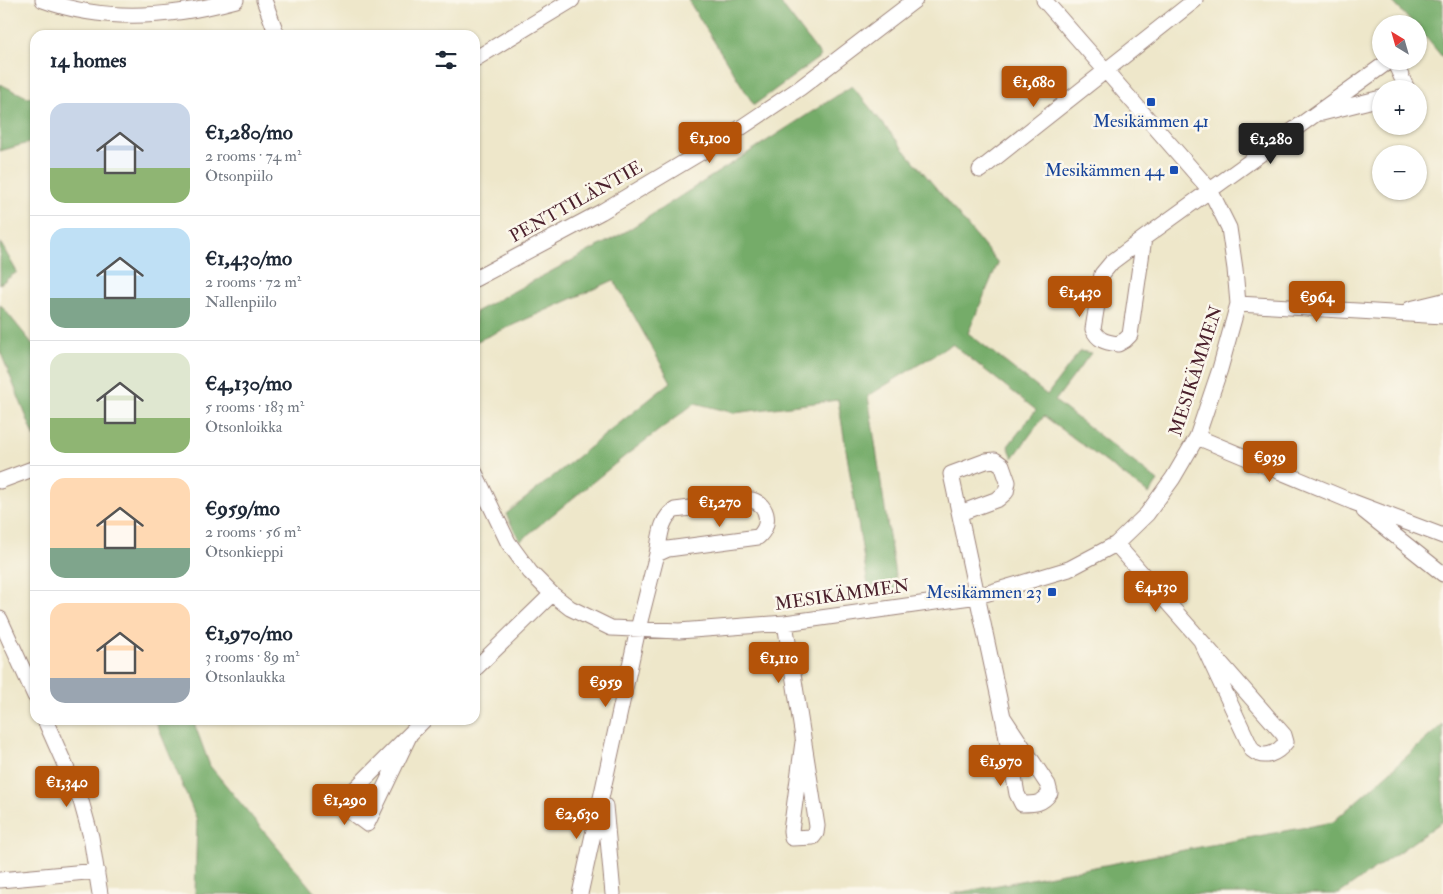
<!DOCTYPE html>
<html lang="en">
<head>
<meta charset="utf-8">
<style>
	:root { --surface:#fff; --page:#f6f6f7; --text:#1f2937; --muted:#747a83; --line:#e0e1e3; --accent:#b45309 }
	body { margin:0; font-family:"IM FELL Double Pica",serif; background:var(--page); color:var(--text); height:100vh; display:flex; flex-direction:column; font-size:19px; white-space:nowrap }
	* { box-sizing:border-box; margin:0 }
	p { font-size:16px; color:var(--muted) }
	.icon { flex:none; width:28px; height:28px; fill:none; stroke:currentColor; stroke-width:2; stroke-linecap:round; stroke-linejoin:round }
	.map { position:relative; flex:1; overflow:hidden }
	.panel { position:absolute; left:30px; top:30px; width:450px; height:695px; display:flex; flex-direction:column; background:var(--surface); border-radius:15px; box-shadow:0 1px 4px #0004 }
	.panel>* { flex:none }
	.needle { width:32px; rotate:323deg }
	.tools { position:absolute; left:1372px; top:15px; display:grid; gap:10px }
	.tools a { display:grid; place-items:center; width:55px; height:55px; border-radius:50%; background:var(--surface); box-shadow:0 1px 4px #0004; font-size:25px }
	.price { position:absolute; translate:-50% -42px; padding:0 11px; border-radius:5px; background:var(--accent); color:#fff; font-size:16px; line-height:32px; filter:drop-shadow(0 1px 2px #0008) }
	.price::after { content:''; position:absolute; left:50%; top:30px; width:15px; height:11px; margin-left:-8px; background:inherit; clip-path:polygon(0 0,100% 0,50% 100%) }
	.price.on { background:#222; color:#fff }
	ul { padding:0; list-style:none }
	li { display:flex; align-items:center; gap:15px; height:125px; padding:0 20px }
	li+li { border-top:1px solid var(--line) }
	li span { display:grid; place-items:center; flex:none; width:140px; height:100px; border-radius:15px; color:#555 }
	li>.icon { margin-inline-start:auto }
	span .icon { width:60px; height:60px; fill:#fffc; stroke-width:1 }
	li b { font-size:21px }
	h2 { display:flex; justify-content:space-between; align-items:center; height:60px; padding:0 20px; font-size:21px }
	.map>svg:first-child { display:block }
	.forest { fill:#75ac69; stroke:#60664a }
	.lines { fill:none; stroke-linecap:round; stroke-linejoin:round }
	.minor-casing { stroke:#9c837a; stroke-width:17 }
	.minor { stroke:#fff; stroke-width:15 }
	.transit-dot { fill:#1a4fb4; stroke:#fbf7ec; stroke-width:2 }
	.labels { text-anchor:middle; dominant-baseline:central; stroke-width:5; stroke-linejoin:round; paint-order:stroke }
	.transit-label { font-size:18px; fill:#164399; stroke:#fbf7ec; text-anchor:end }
	.street-label { font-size:18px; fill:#4a1f2b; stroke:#fbf7ec }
</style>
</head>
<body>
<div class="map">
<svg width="1443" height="894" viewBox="0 0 1443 894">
	<rect width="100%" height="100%" fill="#fbf7ec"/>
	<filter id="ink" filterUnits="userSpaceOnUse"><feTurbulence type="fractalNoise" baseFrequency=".02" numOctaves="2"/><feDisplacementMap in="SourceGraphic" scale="10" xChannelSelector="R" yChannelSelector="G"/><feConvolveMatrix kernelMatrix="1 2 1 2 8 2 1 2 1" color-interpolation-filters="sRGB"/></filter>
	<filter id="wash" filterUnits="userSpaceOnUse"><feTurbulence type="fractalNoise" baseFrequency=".0096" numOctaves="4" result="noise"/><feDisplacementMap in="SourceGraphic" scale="20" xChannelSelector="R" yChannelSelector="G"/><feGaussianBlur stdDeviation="1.12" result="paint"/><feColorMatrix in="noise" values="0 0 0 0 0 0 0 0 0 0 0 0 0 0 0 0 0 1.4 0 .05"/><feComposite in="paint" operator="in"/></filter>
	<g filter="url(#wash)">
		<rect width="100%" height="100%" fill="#eee7ca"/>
		<!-- forest -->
		<path class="forest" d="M688,0H778L821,56L754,105Z
			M1391,0H1441L1443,3V58L1419,29V24H1413Z
			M0,84L27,97H35V141L0,151Z
			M852,86L998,263L968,333L1047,395L1080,351L1091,353L1055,401L1158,481L1149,494L1044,416L1013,458L1008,446L1036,410L952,344L868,396L898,595L870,597L838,400L734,413L695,403L625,456L520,541L506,514L671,382L614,280L475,342V312L625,232Z
			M0,242L17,272L0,284Z
			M0,304L35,347V438L0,351Z
			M155,720H193L210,766L314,892L318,894H195L197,820Z
			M1443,724V821L1339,894H951L1333,822Z"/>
	</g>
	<g filter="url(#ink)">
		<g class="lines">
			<!-- minor casing -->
			<g class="minor-casing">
				<path id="minor" d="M43,0C105,23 174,17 236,0
					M264,0L277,35
					M475,59L572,0
					M1394,61L1407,89
					M1322,113L1381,98
					M980,170L1195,0
					M1144,238L1130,335L1125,340L1118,344C1106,342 1098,341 1093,329L1102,274L1112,262L1144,238L1389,61
					M475,279L601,212L730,135L800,88L915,0
					M1238,304L1443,316
					M1410,309L1443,301
					M1197,437L1353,502L1443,536
					M475,473L508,542L530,572L552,594L570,608L611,628L679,631L785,623L978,596L1069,569L1116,544L1147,514L1173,478L1197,437L1220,369L1238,304L1235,269L1229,228L1210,190L1044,0
					M0,481L35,468
					M1364,511L1443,574
					M960,513L998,499L1006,492L1008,482L1002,465L995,460L986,461L951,474L1003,717L1017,794L1022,804C1035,804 1042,804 1050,793L1048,785L1003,717
					M1116,544L1284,735L1286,742C1277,754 1264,760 1252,750L1201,641
					M0,619L35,696
					M785,623L817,826L816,833L813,837L792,838L791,831L803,742
					M475,669L552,594
					M45,720L81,801L91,837L100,894
					M410,734L367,824L340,804L424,720
					M605,806L613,894
					M0,880L97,871
					M580,894L638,629L657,554L668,549L758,537C771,526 769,505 752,500L675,510C660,518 660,539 657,554"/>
			</g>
			<!-- minor -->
			<use href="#minor" class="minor"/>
		</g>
	</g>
	<!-- markers -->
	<g class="transit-dot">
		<rect x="1146" y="97" width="10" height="10" rx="2.5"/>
		<rect x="1169" y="165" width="10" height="10" rx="2.5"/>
		<rect x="1047" y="587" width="10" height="10" rx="2.5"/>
	</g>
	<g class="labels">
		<!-- transit labels -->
		<g class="transit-label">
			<text x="1151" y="121" text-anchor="middle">Mesikämmen 41</text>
			<text x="1164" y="170">Mesikämmen 44</text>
			<text x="1042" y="592">Mesikämmen 23</text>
		</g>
		<!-- street labels -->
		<g class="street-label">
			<text transform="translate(576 202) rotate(-29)">PENTTILÄNTIE</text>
			<text transform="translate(1196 371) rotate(-72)">MESIKÄMMEN</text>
			<text transform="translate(842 595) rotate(-8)">MESIKÄMMEN</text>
		</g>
	</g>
</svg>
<div class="tools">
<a><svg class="needle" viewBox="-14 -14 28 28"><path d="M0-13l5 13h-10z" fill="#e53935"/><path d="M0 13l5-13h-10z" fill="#747a83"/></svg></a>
<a>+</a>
<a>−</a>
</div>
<b class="price" style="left:1034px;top:108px">€1,680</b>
<b class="price" style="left:710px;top:164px">€1,100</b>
<b class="price on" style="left:1271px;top:165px">€1,280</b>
<b class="price" style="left:1080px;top:318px">€1,430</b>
<b class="price" style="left:1317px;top:323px">€964</b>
<b class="price" style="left:1270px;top:483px">€939</b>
<b class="price" style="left:720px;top:528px">€1,270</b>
<b class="price" style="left:1156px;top:613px">€4,130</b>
<b class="price" style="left:779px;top:684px">€1,110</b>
<b class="price" style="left:606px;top:708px">€959</b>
<b class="price" style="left:1001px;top:787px">€1,970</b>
<b class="price" style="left:67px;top:808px">€1,340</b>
<b class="price" style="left:345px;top:826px">€1,290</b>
<b class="price" style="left:577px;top:840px">€2,630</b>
<section class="panel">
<h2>14 homes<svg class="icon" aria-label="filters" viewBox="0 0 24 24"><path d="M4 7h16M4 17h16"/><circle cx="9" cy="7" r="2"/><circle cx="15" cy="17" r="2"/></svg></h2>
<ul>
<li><span style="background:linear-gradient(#c9d6e8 65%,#8fb573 0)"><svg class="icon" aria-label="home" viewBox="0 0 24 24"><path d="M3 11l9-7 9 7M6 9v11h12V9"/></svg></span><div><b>€1,280/mo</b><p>2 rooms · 74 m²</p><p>Otsonpiilo</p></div></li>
<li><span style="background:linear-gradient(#bfe0f5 70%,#7fa58c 0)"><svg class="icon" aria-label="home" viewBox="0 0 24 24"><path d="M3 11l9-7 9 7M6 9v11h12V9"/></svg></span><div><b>€1,430/mo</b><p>2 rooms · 72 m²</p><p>Nallenpiilo</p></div></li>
<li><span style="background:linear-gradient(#dfe7d0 65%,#8fb573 0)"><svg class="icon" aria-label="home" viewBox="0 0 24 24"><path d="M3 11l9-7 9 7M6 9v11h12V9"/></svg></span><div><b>€4,130/mo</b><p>5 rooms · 183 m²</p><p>Otsonloikka</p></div></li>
<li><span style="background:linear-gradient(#ffd9b3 70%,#7fa58c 0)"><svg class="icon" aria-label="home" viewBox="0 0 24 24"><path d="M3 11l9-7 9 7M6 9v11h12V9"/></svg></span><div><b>€959/mo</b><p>2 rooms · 56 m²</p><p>Otsonkieppi</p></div></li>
<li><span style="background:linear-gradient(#ffd9b3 75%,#9aa5b1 0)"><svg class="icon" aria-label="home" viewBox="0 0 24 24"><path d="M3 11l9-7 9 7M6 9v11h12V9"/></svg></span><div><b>€1,970/mo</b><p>3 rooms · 89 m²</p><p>Otsonlaukka</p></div></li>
</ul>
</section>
</div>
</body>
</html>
